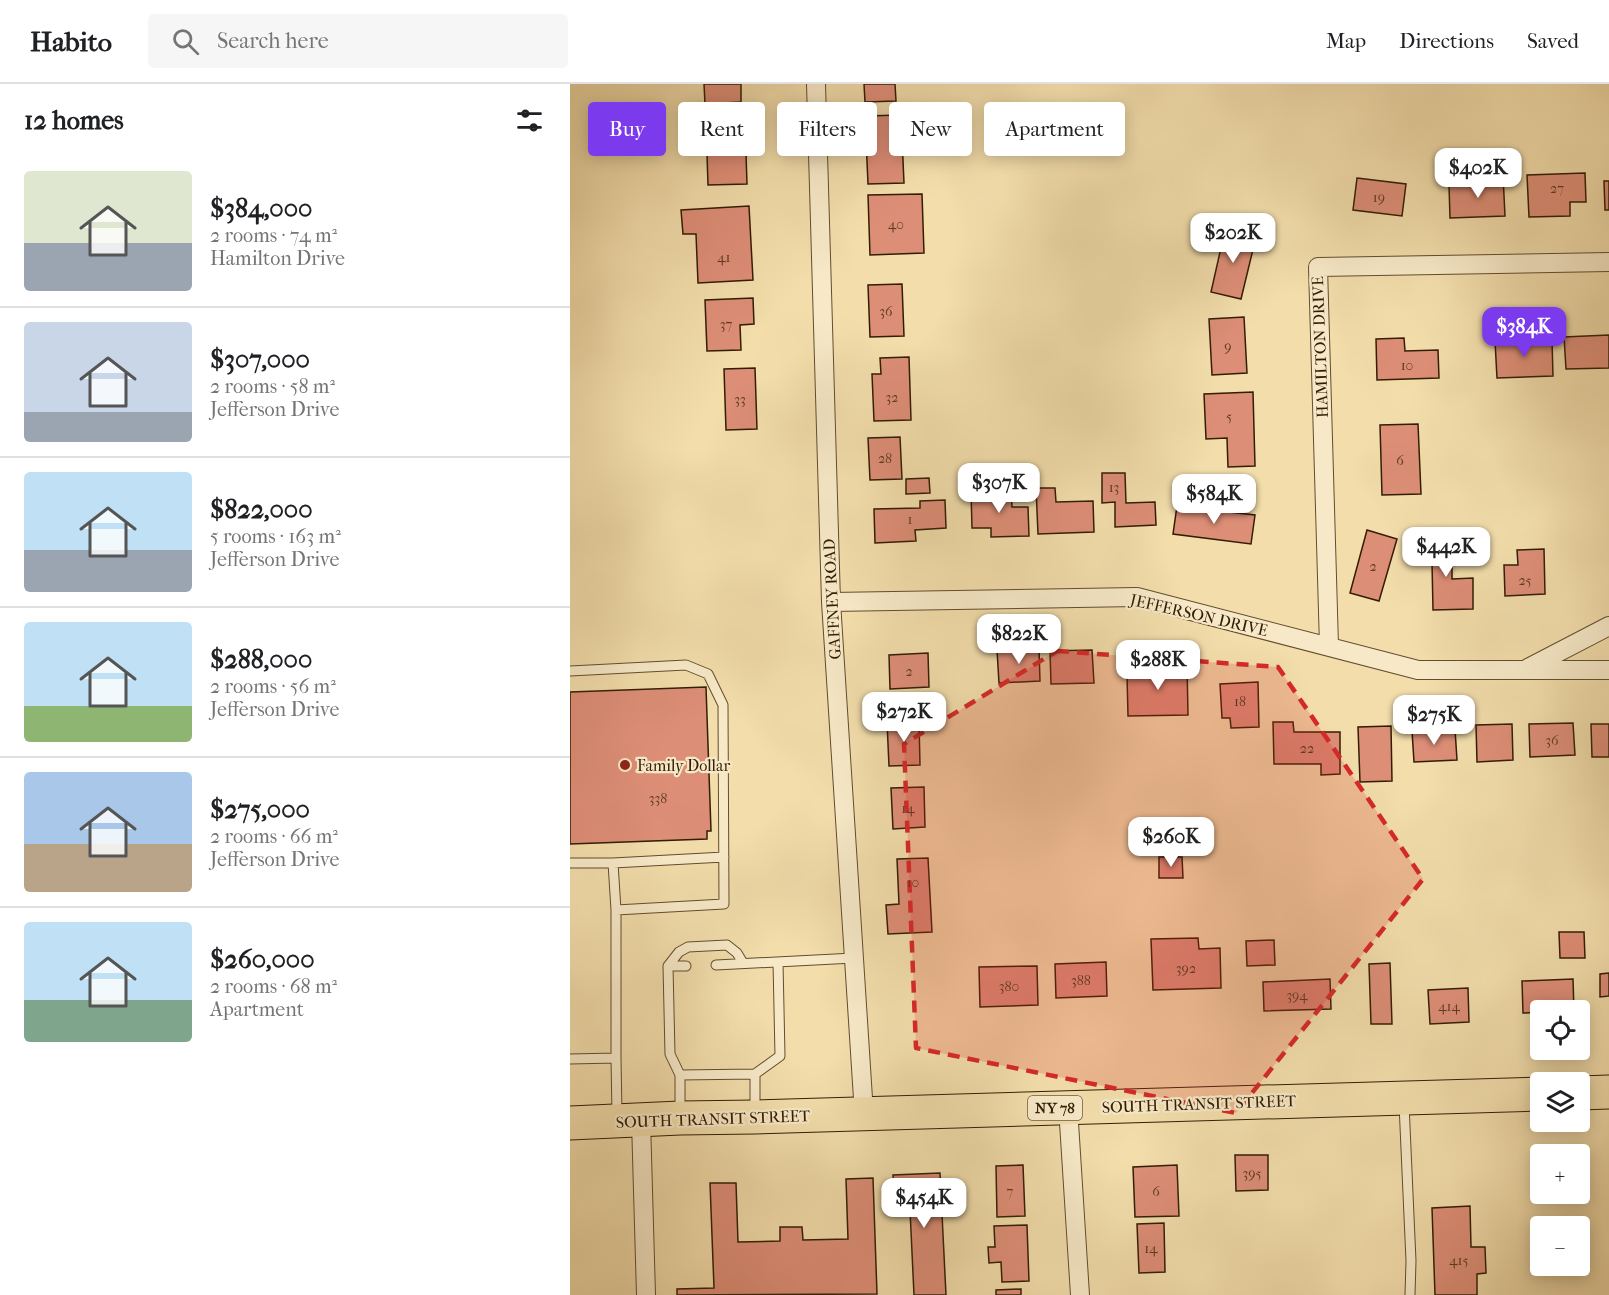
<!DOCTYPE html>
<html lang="en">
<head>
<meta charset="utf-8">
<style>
	:root { --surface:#fff; --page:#f6f6f6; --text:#202124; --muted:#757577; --line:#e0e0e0; --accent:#7c3aed }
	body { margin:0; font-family:"IM FELL French Canon",serif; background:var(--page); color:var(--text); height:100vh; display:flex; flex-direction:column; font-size:22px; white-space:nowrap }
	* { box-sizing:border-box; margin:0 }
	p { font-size:20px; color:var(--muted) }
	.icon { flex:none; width:33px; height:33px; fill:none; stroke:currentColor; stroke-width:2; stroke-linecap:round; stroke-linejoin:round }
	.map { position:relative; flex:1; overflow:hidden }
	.panel { display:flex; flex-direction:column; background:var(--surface); width:570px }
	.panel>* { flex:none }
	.hud { position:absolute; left:18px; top:18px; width:570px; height:54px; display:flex; gap:12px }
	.controls { position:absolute; left:960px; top:916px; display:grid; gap:12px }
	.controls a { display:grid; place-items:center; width:60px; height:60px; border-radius:6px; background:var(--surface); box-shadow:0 3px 15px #0003; font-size:30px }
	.price { position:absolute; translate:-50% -51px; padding:0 14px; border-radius:12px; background:#fff; color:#222; font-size:20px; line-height:39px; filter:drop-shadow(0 2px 3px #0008) }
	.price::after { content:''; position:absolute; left:50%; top:36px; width:18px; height:14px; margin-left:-9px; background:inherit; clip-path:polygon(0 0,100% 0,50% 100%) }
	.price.on { background:var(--accent); color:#fff }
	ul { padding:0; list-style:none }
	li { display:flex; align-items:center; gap:18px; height:150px; padding:0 24px }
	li+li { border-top:2px solid var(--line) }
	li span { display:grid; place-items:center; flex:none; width:168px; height:120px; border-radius:6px; color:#555 }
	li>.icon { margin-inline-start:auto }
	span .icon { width:72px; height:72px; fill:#fffc; stroke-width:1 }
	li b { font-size:26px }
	h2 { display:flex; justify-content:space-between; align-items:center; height:72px; padding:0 24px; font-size:26px }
	.tag { padding:0 21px; border-radius:6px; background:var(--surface); box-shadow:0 3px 15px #0003; font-size:21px; line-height:54px }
	.tag.on { background:var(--accent); color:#fff }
	header { display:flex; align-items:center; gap:36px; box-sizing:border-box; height:84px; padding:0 30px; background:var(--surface); border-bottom:2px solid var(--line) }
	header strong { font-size:28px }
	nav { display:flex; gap:33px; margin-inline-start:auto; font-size:21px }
	.search { width:420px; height:54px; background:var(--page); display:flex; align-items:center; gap:15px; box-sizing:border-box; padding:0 21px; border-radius:6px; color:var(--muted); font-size:22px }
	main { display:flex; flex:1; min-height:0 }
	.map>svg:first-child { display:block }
	.building { fill:#dd8e77; stroke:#321d05; stroke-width:1.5 }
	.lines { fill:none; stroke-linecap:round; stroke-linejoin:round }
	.lane-casing { stroke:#624d2e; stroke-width:11 }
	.street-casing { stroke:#624d2e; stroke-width:20 }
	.highway-casing { stroke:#321d05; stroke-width:35 }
	.lane { stroke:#f7e9c8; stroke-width:9 }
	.street { stroke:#f7e9c8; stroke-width:18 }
	.highway { stroke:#f2ddab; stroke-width:33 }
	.marked { fill:#d62828; fill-opacity:0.2; stroke:#d62828; stroke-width:4.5; stroke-dasharray:12 8; stroke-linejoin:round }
	.poi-dot { fill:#8f2418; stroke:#f7e9c8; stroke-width:2 }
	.labels { text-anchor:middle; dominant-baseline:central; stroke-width:4.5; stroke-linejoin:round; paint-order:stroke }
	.number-label { font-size:14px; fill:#5d3922 }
	.shield { fill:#f7e9c8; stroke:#6d5a40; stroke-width:1.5 }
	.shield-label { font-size:15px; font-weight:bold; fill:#321d05 }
	.street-label { font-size:16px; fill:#321d05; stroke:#f7e9c8 }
	.poi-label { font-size:16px; fill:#321d05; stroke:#f7e9c8; text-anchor:start }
</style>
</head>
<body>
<header>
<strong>Habito</strong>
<div class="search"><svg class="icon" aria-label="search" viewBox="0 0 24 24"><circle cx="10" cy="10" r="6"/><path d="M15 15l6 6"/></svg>Search here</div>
<nav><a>Map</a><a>Directions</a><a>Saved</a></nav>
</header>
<main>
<section class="panel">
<h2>12 homes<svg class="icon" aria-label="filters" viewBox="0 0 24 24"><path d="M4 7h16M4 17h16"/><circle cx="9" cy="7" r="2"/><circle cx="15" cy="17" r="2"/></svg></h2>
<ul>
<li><span style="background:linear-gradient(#dfe7d0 60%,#9aa5b1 0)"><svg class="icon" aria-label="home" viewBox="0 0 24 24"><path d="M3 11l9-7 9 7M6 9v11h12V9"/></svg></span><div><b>$384,000</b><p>2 rooms · 74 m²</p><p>Hamilton Drive</p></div></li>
<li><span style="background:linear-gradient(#c9d6e8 75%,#9aa5b1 0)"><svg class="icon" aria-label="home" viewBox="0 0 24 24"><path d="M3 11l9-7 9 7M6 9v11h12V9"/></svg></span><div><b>$307,000</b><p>2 rooms · 58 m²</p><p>Jefferson Drive</p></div></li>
<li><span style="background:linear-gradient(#bfe0f5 65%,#9aa5b1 0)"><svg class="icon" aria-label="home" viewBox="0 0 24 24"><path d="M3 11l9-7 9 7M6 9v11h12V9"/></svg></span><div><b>$822,000</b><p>5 rooms · 163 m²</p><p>Jefferson Drive</p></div></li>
<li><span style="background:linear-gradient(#bfe0f5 70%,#8fb573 0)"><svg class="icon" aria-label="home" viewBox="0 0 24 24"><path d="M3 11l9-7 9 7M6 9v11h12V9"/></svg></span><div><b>$288,000</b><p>2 rooms · 56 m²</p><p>Jefferson Drive</p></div></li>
<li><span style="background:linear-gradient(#a9c7e8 60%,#b9a48a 0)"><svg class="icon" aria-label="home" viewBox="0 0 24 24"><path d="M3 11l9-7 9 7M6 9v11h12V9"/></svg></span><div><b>$275,000</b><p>2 rooms · 66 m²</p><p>Jefferson Drive</p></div></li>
<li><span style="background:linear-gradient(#bfe0f5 65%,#7fa58c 0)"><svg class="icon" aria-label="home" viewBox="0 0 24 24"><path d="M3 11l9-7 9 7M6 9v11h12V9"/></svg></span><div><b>$260,000</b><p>2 rooms · 68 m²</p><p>Apartment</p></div></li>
</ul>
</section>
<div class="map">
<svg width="1039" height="1211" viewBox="0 0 1039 1211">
	<rect width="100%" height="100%" fill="#f2ddab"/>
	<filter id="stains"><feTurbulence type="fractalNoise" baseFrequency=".00333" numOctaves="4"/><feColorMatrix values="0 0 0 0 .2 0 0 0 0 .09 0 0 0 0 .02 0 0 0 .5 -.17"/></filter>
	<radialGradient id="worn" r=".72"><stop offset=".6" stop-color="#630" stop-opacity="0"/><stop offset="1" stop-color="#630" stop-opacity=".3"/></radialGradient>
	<!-- building -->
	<path class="building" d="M134,0H171V18L135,20Z
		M294,0H325L326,17L295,18Z
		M331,31L334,99L298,100L295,32Z
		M175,38L177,100L138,101L136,40Z
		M1015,89L1016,118H1000V132L959,133L957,91Z
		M916,91H933L935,132L880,134L879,101L917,99Z
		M787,94L836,100L832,132L783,126Z
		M1034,97H1039V126H1035Z
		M352,110L354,169L300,171L298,111Z
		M179,122L183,196L128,199L126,150H113L111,126Z
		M655,146L686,153L671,215L641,208Z
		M332,200L334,252L300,253L298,201Z
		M183,214L184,240L170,241L171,266L137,267L135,216Z
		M674,233L677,289L642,291L639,235Z
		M1039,251V284L996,285L994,253Z
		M834,254L835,267L868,266L869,294L807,296L806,255Z
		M982,255L983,292L927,294L925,257Z
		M339,273L341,336L304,337L302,290H311L310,274Z
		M185,284L187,345L156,346L154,285Z
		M683,308L685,382L658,383L657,354L636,355L634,310Z
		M848,340L851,410L812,411L810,341Z
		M330,353L332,395L300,396L298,354Z
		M532,389H555L556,419L585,418L586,441L545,443V418L532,419Z
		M359,394L360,409L336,410V395Z
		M466,404H485L486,418L523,417L524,448L468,450Z
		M441,407L442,423H458L459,452L421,453V444H402L401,408Z
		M375,416L376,444L345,446L346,457L305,459L304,425L350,424V417Z
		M607,422L685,431L681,460L603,450Z
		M797,446L827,455L809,517L780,509Z
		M850,458H882V495L903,494V525L863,526L862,479H850Z
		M974,465L975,510L935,512L934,481H948L947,466Z
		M469,564L470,597L429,599L427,566Z
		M522,566L524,599L481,600L480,567Z
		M358,569L359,603L320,605L319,571Z
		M617,580L618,631L558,632L557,591L569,590V581Z
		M688,598L689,643L661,644L660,634H652L650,600Z
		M136,603L141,747H137V755L0,760V608Z
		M349,637L350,681L319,682L317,638Z
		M703,638H723L724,648H770V690L751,691V680H704Z
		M1003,639L1005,671L960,673L959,640Z
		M942,640L943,676L907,678L906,641Z
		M1021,640H1039V673H1022Z
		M821,642L822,697L790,698L788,643Z
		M885,645L887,676L844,678L842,647Z
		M354,703L355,743L323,745L321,704Z
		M589,773H612L613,794H589Z
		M358,774L362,848L318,850L316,821L329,820L327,775Z
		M989,848H1014L1015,874H990Z
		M628,854L629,865L650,864L651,904L583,906L581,855Z
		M704,856L705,881L677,882L676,857Z
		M536,878L537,912L486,914L485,880Z
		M820,879L822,940H801L799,880Z
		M467,882L468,921L410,923L409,883Z
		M1039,889V912L1030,913V890Z
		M760,895L761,925L694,927L693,898Z
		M1003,895L1004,927L953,929L952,897Z
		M898,904L899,938L860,940L858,906Z
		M665,1071H698V1106L666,1107Z
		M453,1081L455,1132L427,1133L426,1082Z
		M607,1081L609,1132L565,1133L563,1083Z
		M370,1089L376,1211H344L340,1126L325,1127L323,1091Z
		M303,1094L307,1210L107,1211V1205L144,1204L140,1099H166L168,1158L210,1157V1143H232L233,1156L278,1155L276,1095Z
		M900,1122L901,1163H915L916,1189L907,1190V1211H865L862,1124Z
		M594,1139L595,1188L569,1189L567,1140Z
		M457,1141L459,1197L432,1198L431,1178L419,1179L418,1163H425L424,1142Z
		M451,1205V1211H426V1206Z"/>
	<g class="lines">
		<!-- lane casing -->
		<g class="lane-casing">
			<path id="lane" d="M0,587L116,581L138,590L153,621L154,820L46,826V974
				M0,779H43L46,826
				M43,779L154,773
				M146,881L284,874
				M98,882H116
				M0,975L46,974L47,1031
				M110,991L185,990
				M834,1020L841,1177L840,1211
				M110,1028V991L100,970L98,882L109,868L118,863L157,861L167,869L173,879
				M185,1029V990L210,972L208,878"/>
		</g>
		<!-- street casing -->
		<g class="street-casing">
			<path id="street" d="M246,0L261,518L294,1030
				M261,518L567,513L848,586H1039
				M759,562L748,183L1039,178
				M958,584L1039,542
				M498,1023L510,1211
				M71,1037L76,1211"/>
		</g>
		<!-- highway casing -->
		<g class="highway-casing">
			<path id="highway" d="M1010,1009L1039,1008
				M0,1039L110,1034L185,1033L970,1010"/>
		</g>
		<!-- lane -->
		<use href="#lane" class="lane"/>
		<!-- street -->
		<use href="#street" class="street"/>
		<!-- highway -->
		<use href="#highway" class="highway"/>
	</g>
	<!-- marked area -->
	<path class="marked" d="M487,567L708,583L853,795L666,1029L346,964L334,660Z"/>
	<!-- markers -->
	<circle class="poi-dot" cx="55" cy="681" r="6"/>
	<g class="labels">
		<!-- number labels -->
		<g class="number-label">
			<text x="987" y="104">27</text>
			<text x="809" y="113">19</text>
			<text x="326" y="140">40</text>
			<text x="154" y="173">41</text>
			<text x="316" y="227">36</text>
			<text x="156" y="240">37</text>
			<text x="658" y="262">9</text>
			<text x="837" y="281">10</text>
			<text x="322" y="313">32</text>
			<text x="170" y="315">33</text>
			<text x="659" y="332">5</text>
			<text x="315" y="374">28</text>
			<text x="830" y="376">6</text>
			<text x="544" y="403">13</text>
			<text x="340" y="435">1</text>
			<text x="803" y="482">2</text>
			<text x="955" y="496">25</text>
			<text x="339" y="587">2</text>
			<text x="670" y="617">18</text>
			<text x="982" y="656">36</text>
			<text x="737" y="664">22</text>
			<text x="88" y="714">338</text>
			<text x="338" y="724">14</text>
			<text x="343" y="798">10</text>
			<text x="616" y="884">392</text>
			<text x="511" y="896">388</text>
			<text x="439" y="902">380</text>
			<text x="727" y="911">394</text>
			<text x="879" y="922">414</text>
			<text x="682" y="1089">395</text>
			<text x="440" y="1107">7</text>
			<text x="586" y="1107">6</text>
			<text x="581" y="1164">14</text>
			<text x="889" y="1176">415</text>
		</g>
		<!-- shield labels -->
		<rect class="shield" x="458" y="1012" width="54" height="24" rx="4.5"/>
		<g class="shield-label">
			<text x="485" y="1024">NY 78</text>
		</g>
		<!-- street labels -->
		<g class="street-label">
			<text transform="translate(750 263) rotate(-92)">HAMILTON DRIVE</text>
			<text transform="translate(262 515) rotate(-93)">GAFFNEY ROAD</text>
			<text transform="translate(629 531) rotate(13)">JEFFERSON DRIVE</text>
			<text transform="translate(629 1020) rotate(-2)">SOUTH TRANSIT STREET</text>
			<text transform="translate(143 1035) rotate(-2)">SOUTH TRANSIT STREET</text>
		</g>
		<!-- poi labels -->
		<g class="poi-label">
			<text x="67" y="681">Family Dollar</text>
		</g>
	</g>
	<rect width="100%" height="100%" filter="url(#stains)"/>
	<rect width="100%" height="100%" fill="url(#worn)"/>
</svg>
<div class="controls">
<a><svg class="icon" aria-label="locate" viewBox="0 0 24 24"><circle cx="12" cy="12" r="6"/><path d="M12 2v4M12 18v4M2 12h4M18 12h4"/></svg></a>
<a><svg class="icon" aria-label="layers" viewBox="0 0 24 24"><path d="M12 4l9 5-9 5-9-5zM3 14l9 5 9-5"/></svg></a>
<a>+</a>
<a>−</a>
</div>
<b class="price" style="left:908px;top:115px">$402K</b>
<b class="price" style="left:663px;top:180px">$202K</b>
<b class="price on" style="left:954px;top:274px">$384K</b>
<b class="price" style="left:429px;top:430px">$307K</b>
<b class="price" style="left:644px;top:441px">$584K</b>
<b class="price" style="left:876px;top:494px">$442K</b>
<b class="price" style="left:449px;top:581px">$822K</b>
<b class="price" style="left:588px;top:607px">$288K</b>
<b class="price" style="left:334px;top:659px">$272K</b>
<b class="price" style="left:864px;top:662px">$275K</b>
<b class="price" style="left:601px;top:784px">$260K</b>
<b class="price" style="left:354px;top:1145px">$454K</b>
<div class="hud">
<a class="tag on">Buy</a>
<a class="tag">Rent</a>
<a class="tag">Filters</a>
<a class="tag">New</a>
<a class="tag">Apartment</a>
</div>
</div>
</main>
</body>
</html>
